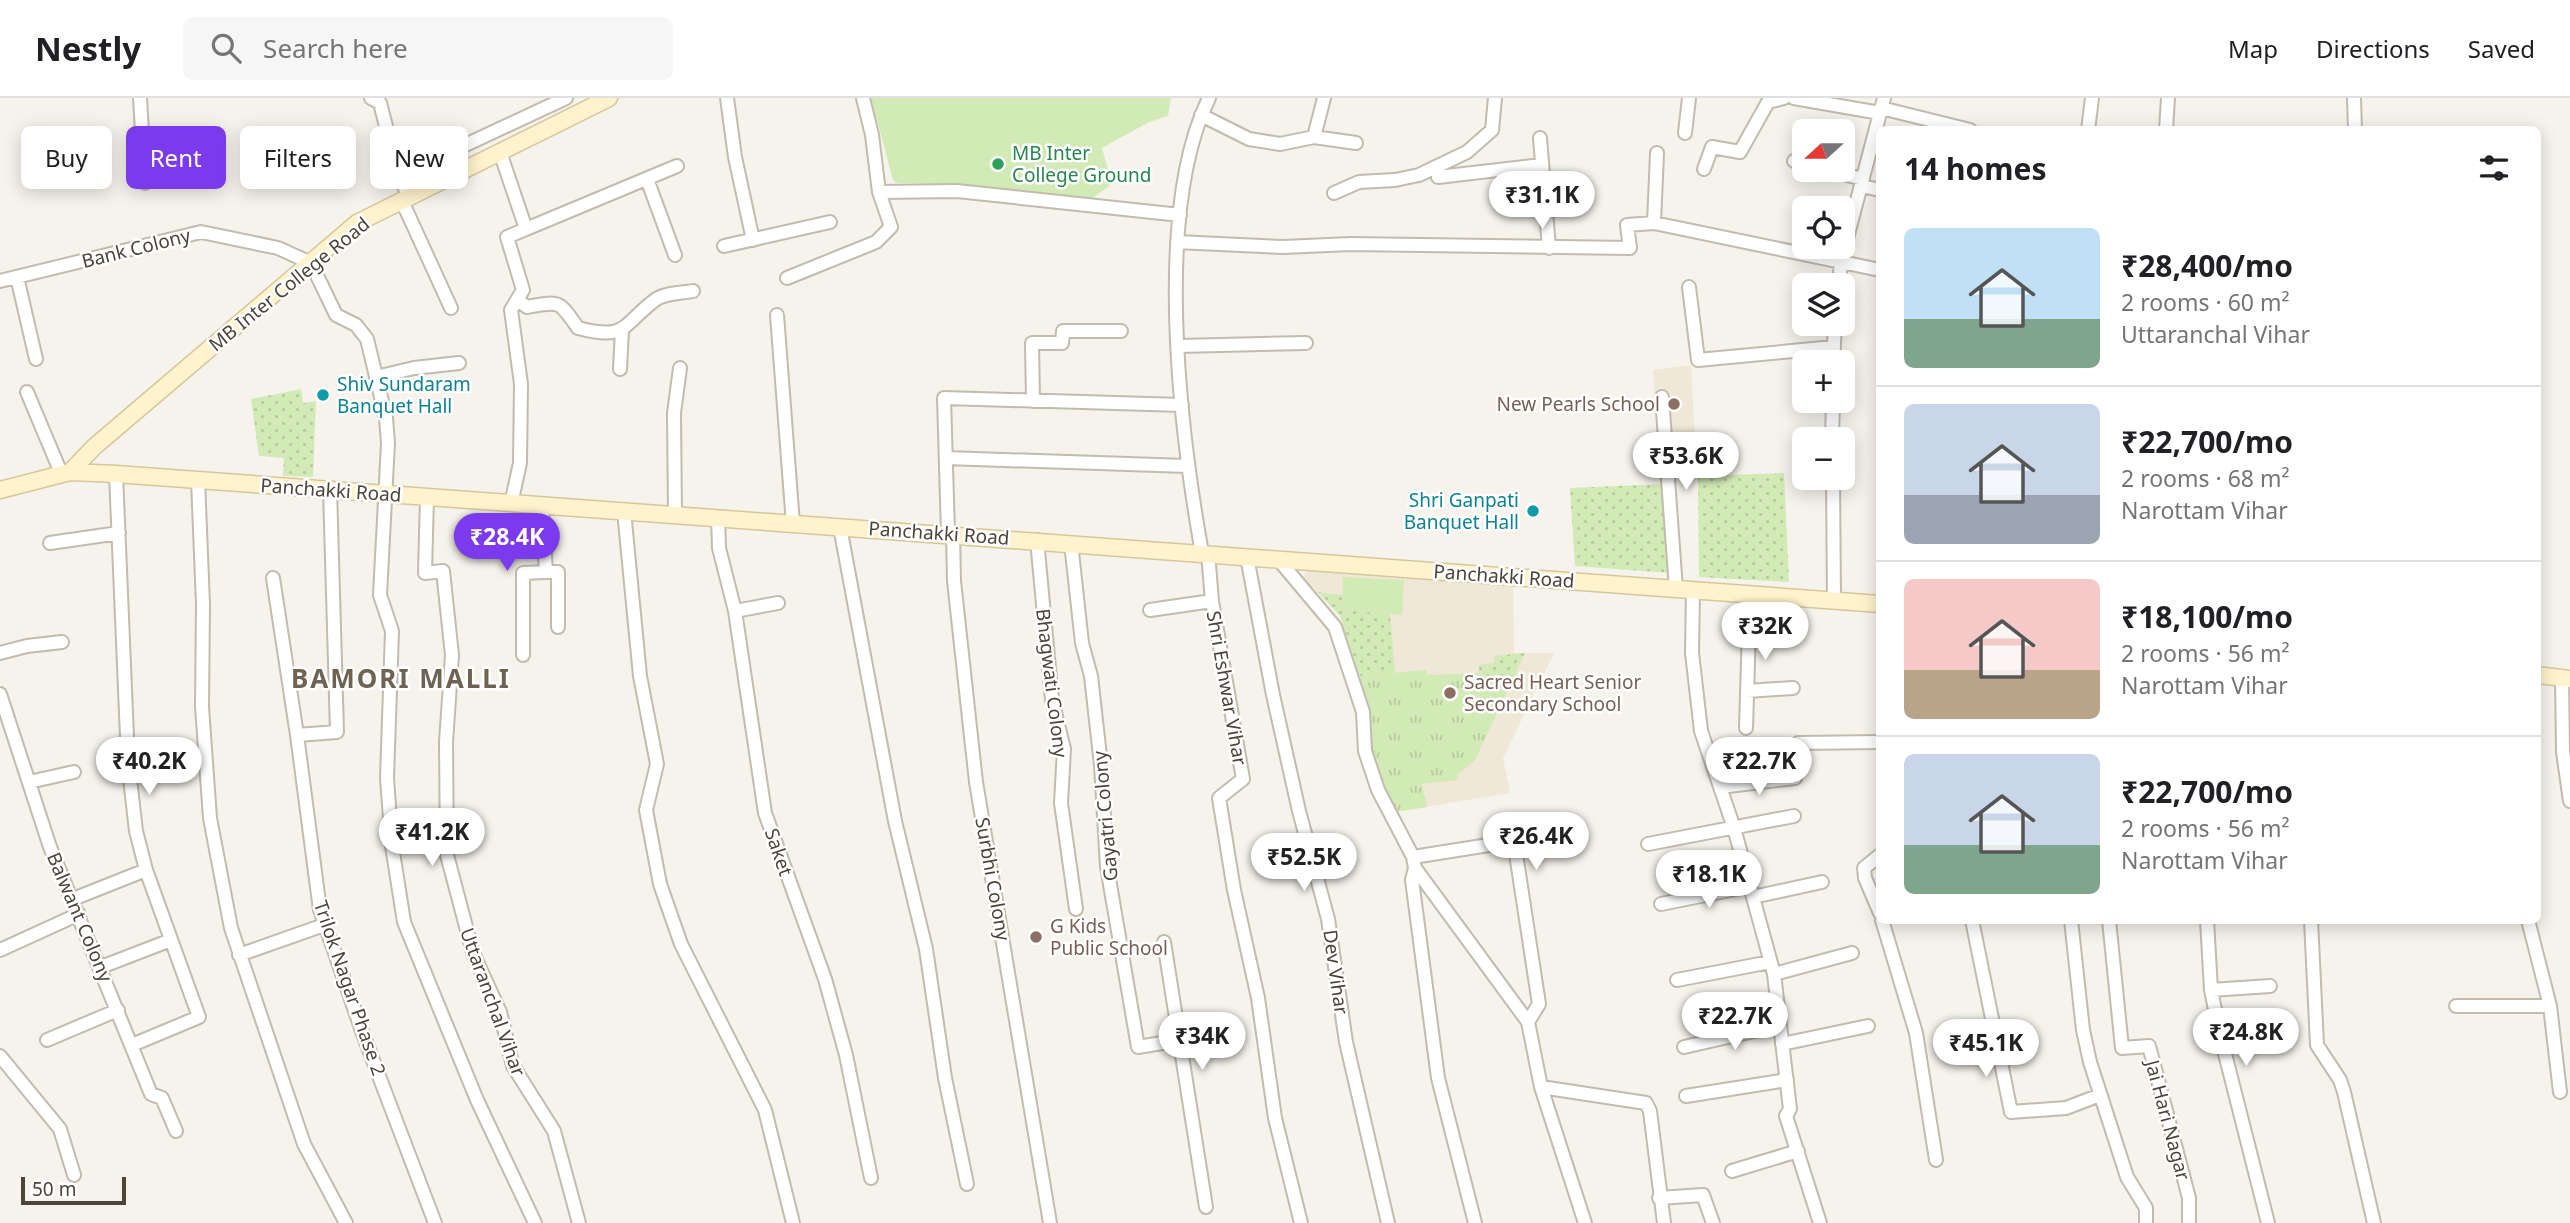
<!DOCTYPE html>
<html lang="en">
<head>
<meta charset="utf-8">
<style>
	:root { --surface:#fff; --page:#f6f6f6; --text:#202124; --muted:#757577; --line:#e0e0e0; --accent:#7c3aed }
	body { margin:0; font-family:"Noto Sans",sans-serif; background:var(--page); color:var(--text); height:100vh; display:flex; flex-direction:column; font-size:26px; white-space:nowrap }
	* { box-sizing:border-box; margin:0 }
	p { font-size:23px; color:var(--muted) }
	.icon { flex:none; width:38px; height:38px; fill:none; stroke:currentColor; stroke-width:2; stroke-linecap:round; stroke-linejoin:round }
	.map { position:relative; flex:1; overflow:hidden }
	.details { position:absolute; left:1876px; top:28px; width:665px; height:798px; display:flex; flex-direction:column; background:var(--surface); border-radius:10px; box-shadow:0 4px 18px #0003 }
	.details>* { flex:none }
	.banner { position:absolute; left:21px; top:28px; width:665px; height:63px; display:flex; gap:14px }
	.needle { width:46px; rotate:249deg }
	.controls { position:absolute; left:1792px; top:21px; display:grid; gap:14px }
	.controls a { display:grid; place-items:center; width:63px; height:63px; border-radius:10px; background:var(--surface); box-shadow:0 4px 18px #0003; font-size:35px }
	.scale { position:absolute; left:21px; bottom:18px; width:105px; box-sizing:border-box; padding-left:7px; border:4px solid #4b4439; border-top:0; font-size:19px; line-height:24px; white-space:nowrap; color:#4b4439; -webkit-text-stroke:5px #fff; paint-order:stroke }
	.price { position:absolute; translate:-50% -60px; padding:0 16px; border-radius:24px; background:#fff; color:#222; font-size:23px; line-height:46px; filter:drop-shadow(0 2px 4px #0008) }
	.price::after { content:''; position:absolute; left:50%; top:42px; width:21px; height:16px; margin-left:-10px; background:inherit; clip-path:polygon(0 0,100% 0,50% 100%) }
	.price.on { background:var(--accent); color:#fff }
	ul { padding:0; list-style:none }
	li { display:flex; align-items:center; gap:21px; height:175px; padding:0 28px }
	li+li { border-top:2px solid var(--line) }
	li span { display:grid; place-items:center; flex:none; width:196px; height:140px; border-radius:10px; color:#555 }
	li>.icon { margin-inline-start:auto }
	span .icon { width:84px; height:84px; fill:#fffc; stroke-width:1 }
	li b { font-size:30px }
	h2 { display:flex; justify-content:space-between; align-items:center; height:84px; padding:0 28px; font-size:30px }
	.chip { padding:0 24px; border-radius:10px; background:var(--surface); box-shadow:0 4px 18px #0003; font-size:24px; line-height:63px }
	.chip.on { background:var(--accent); color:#fff }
	header { display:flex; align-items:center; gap:42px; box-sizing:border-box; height:98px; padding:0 35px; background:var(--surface); border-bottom:2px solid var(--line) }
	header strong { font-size:33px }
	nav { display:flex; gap:38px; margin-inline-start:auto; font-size:24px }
	.search { width:490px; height:63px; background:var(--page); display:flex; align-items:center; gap:18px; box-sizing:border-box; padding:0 24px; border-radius:10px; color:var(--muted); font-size:26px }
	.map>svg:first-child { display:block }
	.education { fill:#efe8d6 }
	.grass { fill:url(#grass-dots) }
	.park { fill:url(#park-tufts) }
	.pitch { fill:#d2eab5 }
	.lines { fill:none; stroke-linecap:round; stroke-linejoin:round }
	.street-casing { stroke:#c2bbae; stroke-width:16 }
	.secondary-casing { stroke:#d6c79b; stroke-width:19 }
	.street { stroke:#fff; stroke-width:12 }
	.secondary { stroke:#fff3cd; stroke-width:16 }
	.leisure-dot { fill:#2e9e5b; stroke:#fff; stroke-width:2.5 }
	.culture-dot { fill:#0f9aa8; stroke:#fff; stroke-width:2.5 }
	.education-dot { fill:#8d6e63; stroke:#fff; stroke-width:2.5 }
	.labels { text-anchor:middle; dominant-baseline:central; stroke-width:5; stroke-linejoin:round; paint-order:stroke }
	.leisure-label { font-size:19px; fill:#27864d; stroke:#fff; text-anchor:start }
	.street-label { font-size:19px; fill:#4b4439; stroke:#fff }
	.culture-label { font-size:19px; fill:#0d838f; stroke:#fff; text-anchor:start }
	.education-label { font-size:19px; fill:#785e54; stroke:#fff; text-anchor:start }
	.district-label { font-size:26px; font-weight:bold; letter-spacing:2px; fill:#6e6250; stroke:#fff }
</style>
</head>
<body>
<header>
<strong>Nestly</strong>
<div class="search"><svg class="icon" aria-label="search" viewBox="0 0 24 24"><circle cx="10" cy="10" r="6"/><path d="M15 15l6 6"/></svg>Search here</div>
<nav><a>Map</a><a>Directions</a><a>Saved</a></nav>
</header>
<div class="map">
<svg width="2570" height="1125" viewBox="0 0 2570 1125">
	<defs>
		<pattern id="grass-dots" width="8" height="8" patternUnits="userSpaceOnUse" patternTransform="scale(1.75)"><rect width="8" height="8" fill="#d2eab5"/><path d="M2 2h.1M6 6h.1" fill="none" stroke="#b6ca9c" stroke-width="1.8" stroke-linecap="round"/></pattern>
		<pattern id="park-tufts" width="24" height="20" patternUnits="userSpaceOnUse" patternTransform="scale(1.75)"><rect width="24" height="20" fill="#d2eab5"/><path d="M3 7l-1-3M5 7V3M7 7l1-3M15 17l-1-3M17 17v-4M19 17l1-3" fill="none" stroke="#b6ca9c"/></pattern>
	</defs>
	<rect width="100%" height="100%" fill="#f6f3ec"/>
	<!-- education -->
	<path class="education" d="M1691,267L1695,341L1658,342L1653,272Z
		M1309,471L1513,487L1514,555H1554L1503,660L1510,695L1395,714L1371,649V613L1340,518L1303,479Z"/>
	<!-- grass -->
	<path class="grass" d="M301,291L303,305L316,303L313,379L283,378L284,360L259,358L251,301Z
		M1784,375L1789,484L1699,479L1698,378Z
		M1665,386L1671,475L1575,468L1570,390Z
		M1318,494L1342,497V512L1390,516L1395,575L1359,578L1340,518Z
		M1525,555L1511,585L1479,575V567L1494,565V558Z"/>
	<!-- park -->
	<path class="park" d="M1426,572L1427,577L1479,575L1511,585L1475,662L1457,677L1458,682L1422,686L1427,709L1395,714L1386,697L1371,649V613L1359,578Z"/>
	<!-- pitch -->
	<path class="pitch" d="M871,0H1171L1168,18L1149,24L1102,50L1112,86L1090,102L973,87L897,85L893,82Z
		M1343,479L1404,482L1402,517L1342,512Z"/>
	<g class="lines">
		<!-- street casing -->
		<g class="street-casing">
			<path id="street" d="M140,0L145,85
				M371,0L380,5L399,78L409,99
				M727,0L735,59L753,142
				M863,0L872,37L879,94L957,93L1180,117
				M1794,0L1880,15
				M2354,0L2355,32
				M1881,10L1970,32
				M1201,17L1249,41L1280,46L1314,39L1356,45
				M2088,32L2092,0
				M2166,32L2168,0
				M1685,35L1689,0
				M1314,39L1324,0
				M1540,40L1549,150
				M500,54L526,131L507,139L523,192L511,212L521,286L520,365L511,406
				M1794,63L1804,66
				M1704,71L1712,49L1740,54L1768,4L1784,0
				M1827,72L1863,81
				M399,78L566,0
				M1438,79L1541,67
				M647,81L675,157
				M1862,88L1880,92
				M1334,95L1359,84L1395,82L1419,77L1467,54L1492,32L1495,0
				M402,103L451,210
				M1654,125L1657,55
				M526,131L677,68
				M1177,144L1283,149L1351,146L1630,150L1627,127L1654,125L1880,172
				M724,148L830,124
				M17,179L36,261
				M787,180L876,144L891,129L879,94
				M0,183L201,134L278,150L311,165L336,217L356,227L367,241L386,320L388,345L380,497L392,533L387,680L392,748L404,824L477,1002L535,1125
				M1839,187L1841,163L1884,0
				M1689,189L1698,262L1834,249
				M519,203L527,209C561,203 558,202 578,230C627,243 622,227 655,202C664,195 682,195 693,193
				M777,217L793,426
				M1179,248L1306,245
				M1833,264L1835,226
				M620,271L622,232
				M376,279L414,270L459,265
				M27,294L61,375
				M1662,299L1676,491
				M1033,303L1032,245H1062L1063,233H1121
				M1832,341L1833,303
				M946,360L1187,368
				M116,376L128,663L136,733L146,772L199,919L132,947
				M1833,380L1834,502
				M198,382L203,506L202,609L210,720L231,830L304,1046L346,1125
				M330,391L337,634L297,637L320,812L363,936L435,1125
				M427,399L425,475L443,473L452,557L446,644L447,757L473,855L500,914L513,968L554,1033L579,1125
				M624,413L640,578L657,666L646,712L660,786L681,846L765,1012L793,1125
				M675,416L674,315L680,270
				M718,419L719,450L735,513L765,715L825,881L846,957L871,1080
				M840,429L895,723L926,851L945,980L967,1086
				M948,435L944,300L1182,307
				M953,435L954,483L976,684L1050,1125
				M1037,442L1052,602L1064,651L1061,705L1076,811
				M50,445L119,435
				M1071,445L1082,545L1091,578L1101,667L1107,769L1138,949L1180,942
				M1202,455C1180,332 1153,114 1209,0
				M1208,455L1212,503L1243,681L1219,700L1234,792L1258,900L1275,1020L1301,1125
				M1247,459L1273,597L1299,713L1328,821L1346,944L1388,1125
				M1278,461L1335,529L1363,614L1365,653L1378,692L1413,759L1415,770L1528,924L1541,989L1585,1125
				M546,474H558V529
				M273,480L297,637
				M1693,492L1692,555L1701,633L1734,730L1774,876L1790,1011L1786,1018L1820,1125
				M1150,512L1212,503
				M735,513L778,505
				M0,555L27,548L62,544
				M523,557V475L546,474L542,408
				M2562,580L2563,654L2570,703
				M1747,593L1793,590
				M0,596L50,749L151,996L162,1000L176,1033
				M1746,630L1750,496
				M1798,645L1880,644
				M29,684L74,674
				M1720,689L1795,680
				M1514,743L1548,736
				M1648,746L1794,718
				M1880,757L1864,770L1865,780L1880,815
				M1413,759L1514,743L1539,906L1528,924
				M1415,770L1412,782L1438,980L1475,1125
				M1753,799L1822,784
				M73,801L146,772
				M1661,806L1750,788
				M1882,822L1916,935L1936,1062
				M1972,822L2011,1014L2066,1010L2100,997
				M2071,822L2083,932L2090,964L2127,1079L2146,1110V1125
				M2109,822L2122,950L2149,948L2189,1100V1125
				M2207,822L2211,892L2220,936L2268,1125
				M2311,822L2317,947L2340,982L2344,994L2374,1125
				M2528,822L2550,908L2560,994
				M1164,844L1206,1109
				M0,852L79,816
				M239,857L324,827
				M101,869L171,842
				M1774,876L1852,855
				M1677,882L1770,864
				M2211,892L2270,888
				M2456,908H2550
				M47,942L118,912
				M1782,946L1868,928
				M1684,949L1780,927
				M0,958L60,1031L74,1077
				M1541,989L1646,1005L1650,1013L1664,1125
				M1686,998L1787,982
				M1732,1073L1798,1053
				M1659,1100L1703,1097L1713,1125"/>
		</g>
		<!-- secondary casing -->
		<g class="secondary-casing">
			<path id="secondary" d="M70,374L94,349L357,125L609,0
				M0,392L70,374L116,376L1880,506
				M2538,577L2570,581"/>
		</g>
		<!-- street -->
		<use href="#street" class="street"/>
		<!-- secondary -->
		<use href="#secondary" class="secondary"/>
	</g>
	<!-- markers -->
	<circle class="leisure-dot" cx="998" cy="66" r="7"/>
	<g class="culture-dot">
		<circle cx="323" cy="297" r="7"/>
		<circle cx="1533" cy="413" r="7"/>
	</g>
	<g class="education-dot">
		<circle cx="1674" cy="306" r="7"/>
		<circle cx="1450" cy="595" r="7"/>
		<circle cx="1036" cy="839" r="7"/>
	</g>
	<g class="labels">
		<!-- leisure labels -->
		<g class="leisure-label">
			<text x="1012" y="55">MB Inter<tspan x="1012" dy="22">College Ground</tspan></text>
		</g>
		<!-- street labels -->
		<g class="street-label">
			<text transform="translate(136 150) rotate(-14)">Bank Colony</text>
			<text transform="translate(289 186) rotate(-39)">MB Inter College Road</text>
			<text transform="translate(331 392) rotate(4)">Panchakki Road</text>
			<text transform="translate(939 435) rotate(4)">Panchakki Road</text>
			<text transform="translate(1504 478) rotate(4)">Panchakki Road</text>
			<text transform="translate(1052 585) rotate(83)">Bhagwati Colony</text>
			<text transform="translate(1227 590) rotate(80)">Shri Eshwar Vihar</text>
			<text transform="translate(1105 718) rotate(-95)">Gayatri Colony</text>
			<text transform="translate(779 754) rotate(71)">Saket</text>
			<text transform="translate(993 781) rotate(80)">Surbhi Colony</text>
			<text transform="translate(80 819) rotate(67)">Balwant Colony</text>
			<text transform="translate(1336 874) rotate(82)">Dev Vihar</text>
			<text transform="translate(350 890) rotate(71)">Trilok Nagar Phase 2</text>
			<text transform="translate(493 904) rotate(70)">Uttaranchal Vihar</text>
			<text transform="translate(2168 1022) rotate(75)">Jai Hari Nagar</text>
		</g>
		<!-- culture labels -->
		<g class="culture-label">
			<text x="337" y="286">Shiv Sundaram<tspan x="337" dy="22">Banquet Hall</tspan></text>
			<text x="1519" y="402" text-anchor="end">Shri Ganpati<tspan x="1519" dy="22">Banquet Hall</tspan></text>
		</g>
		<!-- education labels -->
		<g class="education-label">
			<text x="1660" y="306" text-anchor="end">New Pearls School</text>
			<text x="1464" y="584">Sacred Heart Senior<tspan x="1464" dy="22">Secondary School</tspan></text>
			<text x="1050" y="828">G Kids<tspan x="1050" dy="22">Public School</tspan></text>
		</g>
		<!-- district labels -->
		<g class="district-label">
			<text x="401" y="580">BAMORI MALLI</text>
		</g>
	</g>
</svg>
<div class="controls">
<a><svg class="needle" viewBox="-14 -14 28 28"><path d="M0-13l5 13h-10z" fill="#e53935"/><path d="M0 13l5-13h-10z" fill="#757577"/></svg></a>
<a><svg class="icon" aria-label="locate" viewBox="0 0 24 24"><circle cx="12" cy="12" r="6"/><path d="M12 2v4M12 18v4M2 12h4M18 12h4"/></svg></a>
<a><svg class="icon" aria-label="layers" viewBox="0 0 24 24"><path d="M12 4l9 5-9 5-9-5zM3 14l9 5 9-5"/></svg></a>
<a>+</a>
<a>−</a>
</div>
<div class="scale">50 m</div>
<b class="price" style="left:1542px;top:133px">₹31.1K</b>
<b class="price" style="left:1686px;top:394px">₹53.6K</b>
<b class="price on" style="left:507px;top:475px">₹28.4K</b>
<b class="price" style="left:1765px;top:564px">₹32K</b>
<b class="price" style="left:149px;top:699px">₹40.2K</b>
<b class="price" style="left:1759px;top:699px">₹22.7K</b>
<b class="price" style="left:432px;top:770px">₹41.2K</b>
<b class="price" style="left:1536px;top:774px">₹26.4K</b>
<b class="price" style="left:1304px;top:795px">₹52.5K</b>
<b class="price" style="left:1709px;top:812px">₹18.1K</b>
<b class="price" style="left:1735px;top:954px">₹22.7K</b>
<b class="price" style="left:2246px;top:970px">₹24.8K</b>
<b class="price" style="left:1202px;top:974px">₹34K</b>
<b class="price" style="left:1986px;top:981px">₹45.1K</b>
<div class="banner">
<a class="chip">Buy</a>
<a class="chip on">Rent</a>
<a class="chip">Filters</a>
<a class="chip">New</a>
</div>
<section class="details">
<h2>14 homes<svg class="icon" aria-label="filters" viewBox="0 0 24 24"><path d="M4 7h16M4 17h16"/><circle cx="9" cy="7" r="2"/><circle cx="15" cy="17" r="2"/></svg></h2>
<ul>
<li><span style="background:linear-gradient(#bfe0f5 65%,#7fa58c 0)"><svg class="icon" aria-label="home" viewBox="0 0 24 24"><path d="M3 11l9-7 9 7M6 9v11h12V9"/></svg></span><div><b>₹28,400/mo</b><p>2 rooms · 60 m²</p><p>Uttaranchal Vihar</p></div></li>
<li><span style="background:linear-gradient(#c9d6e8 65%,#9aa5b1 0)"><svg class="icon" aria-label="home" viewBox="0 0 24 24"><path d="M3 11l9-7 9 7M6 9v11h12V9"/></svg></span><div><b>₹22,700/mo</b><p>2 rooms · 68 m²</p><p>Narottam Vihar</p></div></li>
<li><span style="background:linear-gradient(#f6c9c9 65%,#b9a48a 0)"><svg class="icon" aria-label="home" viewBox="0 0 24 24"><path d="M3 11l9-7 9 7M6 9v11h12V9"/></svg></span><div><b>₹18,100/mo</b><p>2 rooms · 56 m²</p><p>Narottam Vihar</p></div></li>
<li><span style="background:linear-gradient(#c9d6e8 65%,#7fa58c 0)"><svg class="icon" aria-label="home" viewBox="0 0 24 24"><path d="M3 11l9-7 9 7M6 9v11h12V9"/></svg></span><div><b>₹22,700/mo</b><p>2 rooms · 56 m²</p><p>Narottam Vihar</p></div></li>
</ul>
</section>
</div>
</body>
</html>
